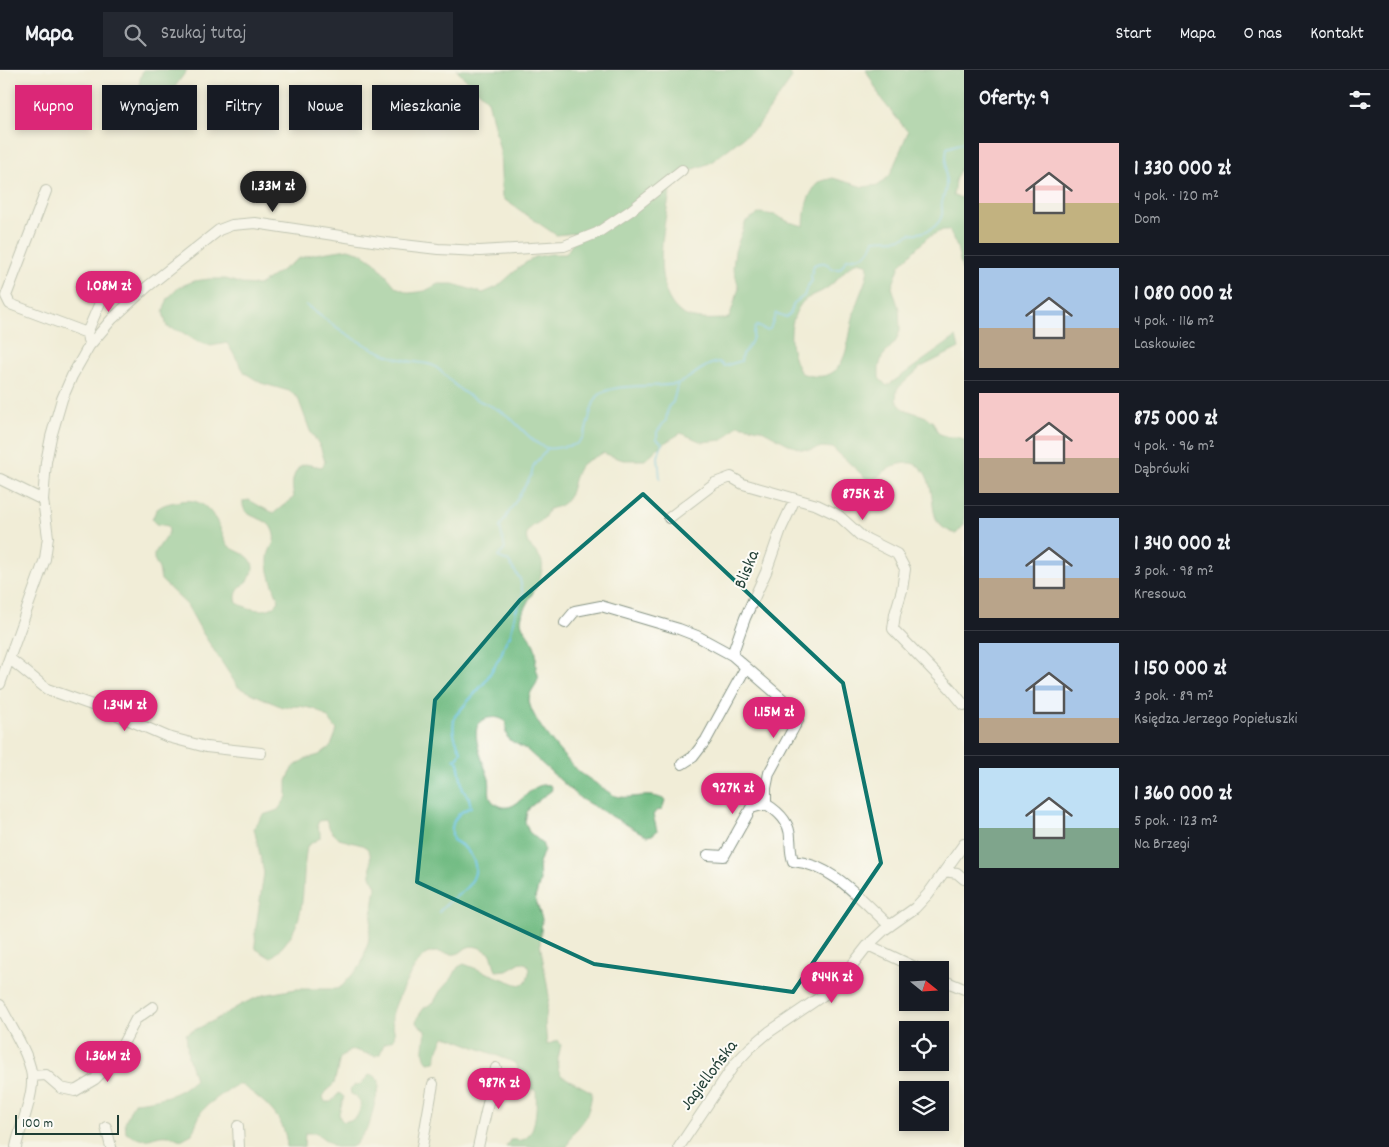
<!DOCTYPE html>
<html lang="pl">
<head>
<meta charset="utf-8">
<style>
	:root { --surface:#171b24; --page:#242831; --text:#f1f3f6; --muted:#9ea1a6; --line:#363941; --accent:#db2777 }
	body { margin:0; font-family:Dekko,sans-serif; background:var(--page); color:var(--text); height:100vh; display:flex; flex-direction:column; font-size:19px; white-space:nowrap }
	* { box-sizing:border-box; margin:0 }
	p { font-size:16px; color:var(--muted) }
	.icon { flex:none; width:28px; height:28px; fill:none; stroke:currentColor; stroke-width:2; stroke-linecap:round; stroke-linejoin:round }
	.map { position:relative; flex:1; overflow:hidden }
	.sheet { display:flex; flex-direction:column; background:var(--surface); width:425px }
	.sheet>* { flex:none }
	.banner { position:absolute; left:15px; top:15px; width:475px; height:45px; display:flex; gap:10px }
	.needle { width:32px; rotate:108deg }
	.controls { position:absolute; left:899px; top:891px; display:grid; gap:10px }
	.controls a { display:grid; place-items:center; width:50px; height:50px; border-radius:0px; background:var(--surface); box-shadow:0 2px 8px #0003; font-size:25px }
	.scale { position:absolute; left:15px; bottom:12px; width:104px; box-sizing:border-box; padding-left:5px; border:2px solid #1f3d34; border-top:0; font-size:14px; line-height:18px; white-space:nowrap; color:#1f3d34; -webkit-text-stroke:4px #fdfcf7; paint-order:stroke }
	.price { position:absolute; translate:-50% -42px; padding:0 11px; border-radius:18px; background:var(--accent); color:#fff; font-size:16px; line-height:32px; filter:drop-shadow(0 1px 2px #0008) }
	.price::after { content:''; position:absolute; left:50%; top:30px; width:15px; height:11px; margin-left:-8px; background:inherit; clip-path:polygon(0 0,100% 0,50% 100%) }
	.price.selected { background:#222; color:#fff }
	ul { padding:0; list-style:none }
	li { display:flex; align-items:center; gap:15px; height:125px; padding:0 15px }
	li+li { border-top:1px solid var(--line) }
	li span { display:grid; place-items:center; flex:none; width:140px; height:100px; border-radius:0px; color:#555 }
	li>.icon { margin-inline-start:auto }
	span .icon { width:60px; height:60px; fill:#fffc; stroke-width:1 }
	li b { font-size:21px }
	h2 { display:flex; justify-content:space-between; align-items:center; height:60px; padding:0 15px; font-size:21px }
	.tag { padding:0 18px; border-radius:0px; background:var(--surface); box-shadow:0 2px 8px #0003; font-size:18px; line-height:45px }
	.tag.selected { background:var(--accent); color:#fff }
	header { display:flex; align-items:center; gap:30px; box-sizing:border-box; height:70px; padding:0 25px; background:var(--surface); border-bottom:1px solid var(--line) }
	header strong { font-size:24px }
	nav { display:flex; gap:28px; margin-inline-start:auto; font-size:18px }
	.search { width:350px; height:45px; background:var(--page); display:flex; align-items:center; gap:12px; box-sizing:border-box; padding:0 18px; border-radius:0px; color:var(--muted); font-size:19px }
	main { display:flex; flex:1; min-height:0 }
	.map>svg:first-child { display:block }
	.forest { fill:#72bc83; stroke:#487c5c; fill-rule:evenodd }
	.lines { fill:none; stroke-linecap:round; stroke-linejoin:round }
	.stream { stroke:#66c1e4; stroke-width:2 }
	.minor-casing { stroke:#889586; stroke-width:12 }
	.minor { stroke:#fff; stroke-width:10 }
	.marked { fill:none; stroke:#0f766e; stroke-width:4; stroke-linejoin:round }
	.labels { text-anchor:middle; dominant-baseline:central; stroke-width:4; stroke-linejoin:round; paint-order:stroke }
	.street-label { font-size:18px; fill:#1f3d34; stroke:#fdfcf7 }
</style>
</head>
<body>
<header>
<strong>Mapa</strong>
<div class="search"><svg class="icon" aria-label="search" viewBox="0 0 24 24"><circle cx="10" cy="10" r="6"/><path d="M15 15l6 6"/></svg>Szukaj tutaj</div>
<nav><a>Start</a><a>Mapa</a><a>O nas</a><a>Kontakt</a></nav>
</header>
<main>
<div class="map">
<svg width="964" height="1077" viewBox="0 0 964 1077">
	<rect width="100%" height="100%" fill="#fdfcf7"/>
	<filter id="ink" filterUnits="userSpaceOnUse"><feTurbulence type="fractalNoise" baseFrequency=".02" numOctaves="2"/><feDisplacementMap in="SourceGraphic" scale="10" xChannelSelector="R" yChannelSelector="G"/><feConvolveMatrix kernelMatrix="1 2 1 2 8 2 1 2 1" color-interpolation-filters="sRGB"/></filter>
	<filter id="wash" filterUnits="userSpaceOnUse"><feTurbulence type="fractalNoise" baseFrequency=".0096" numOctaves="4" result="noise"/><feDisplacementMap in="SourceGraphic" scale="20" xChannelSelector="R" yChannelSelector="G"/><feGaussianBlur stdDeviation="1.12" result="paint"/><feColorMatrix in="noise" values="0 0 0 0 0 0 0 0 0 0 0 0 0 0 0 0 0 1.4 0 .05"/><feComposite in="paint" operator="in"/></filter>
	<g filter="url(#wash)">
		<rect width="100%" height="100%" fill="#f1edd7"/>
		<!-- forest -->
		<path class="forest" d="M143,0H187L169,25L158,30L147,27L139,20L140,9Z
			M456,0H789L792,8L758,56L710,93L673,107C667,144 646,216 681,243C692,251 716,250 729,248L739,218L733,197L735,181L746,151L760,143L775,145L789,152L804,156C805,136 806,129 818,112L833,108L863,117L879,115L890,105L908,62L882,30L866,0H964V90L955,111L953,126L964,128V200H962L957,177L949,160H943L928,167L900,195L892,217L899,239L900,260L896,271L882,287L879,297V308L887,316L956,267L959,278L921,297L897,319L896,330L903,339L924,346L933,352L938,363L947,367H959L964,370V455L956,464C949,461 941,458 937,451C932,440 933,427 930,416C921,379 890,393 871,413L833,378L822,377L812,380L800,379L790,375L760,359L738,355L723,370L702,372L681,363L661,375L645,390H623L603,383C596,387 583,391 579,398C568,417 576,434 549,439C547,442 545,447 543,449C538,454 529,456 527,464C523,479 546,482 542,500C539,518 524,532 521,549C520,559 535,569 536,583C537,588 535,593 536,598C537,602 539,605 538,609C536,617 529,621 529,630C530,649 567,692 582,704C592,711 603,718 613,725C630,732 646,720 665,730L662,740L656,741L653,745L657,761L652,765L647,766L581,729L527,680L508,669L506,663V652C500,647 496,647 488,648C463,652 485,695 489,709C491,716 487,726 493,732C495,734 500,736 503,737C521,740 529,711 550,715L552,720L530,737L527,742L525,752L529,762L542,773L544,779L539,794L540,811L535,828L542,849L540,873L549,926L545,953L547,975L558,970L561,975C559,986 554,997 562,1006L592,1022C591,1033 588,1045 582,1053C574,1062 571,1066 567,1077H506L510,1070C514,1069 519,1071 522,1070C537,1066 537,1033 536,1021L526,1016L516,994L511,991L449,967H444L439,977L435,992L429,993C419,984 427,972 425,960L416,953L417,948L424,938L434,932L440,921L452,908L458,897L464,894L516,914L522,915L527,910L530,899L527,894L521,892L507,900L496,901L491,884C485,880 474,873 466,878C463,880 461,883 456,884C447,885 439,880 429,883C416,887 395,932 392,946C391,954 396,960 394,969L384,974L380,984L375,986L354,980L349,981L340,988L334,1014L325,1022L323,1027L325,1032H331L339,1023L344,1027L339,1043L340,1048L344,1052L356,1048C362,1038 363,1028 351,1024L350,1019L355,1015L361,1014L369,1005L375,1006L379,1011V1017L369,1056L355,1075L351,1077H335L316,1063H305L304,1077H287C286,1047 263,1030 240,1014L229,1019L209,1034L201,1042L192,1064L181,1070C177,1069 173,1066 169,1066C149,1064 151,1077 126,1063L125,1052L134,1032C157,1030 179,1026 195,1009L188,987L186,964L213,951L242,934L263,925L296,919H337L342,916L361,895L368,873L376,817L371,806L370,783L367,778L362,775L339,769L331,761L326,750L319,751L317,756L320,762V768L307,776C299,822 312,853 271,888L256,879L255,864L264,803L254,758L263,745L278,740L287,727V711L292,698L305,689L319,685L331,676L337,660L328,648L315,639L299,636L282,637L238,617L202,562L187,535L161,510L159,499L154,489V484L169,462L168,456L156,454L152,450L156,440C164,433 171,433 181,431C204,427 214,444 222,462C224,467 225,473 229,476C237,483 253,484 253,498C253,514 231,516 237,533C250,540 270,545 279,531C274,518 267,502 268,489C268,476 279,474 272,459C266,445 241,450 243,431L249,430L263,438L274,443L294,427C291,415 292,405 300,396L305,394L322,397L325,392L320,376L310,361L298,328L289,321L261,313L245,303L227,273L211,276L196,271L182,262L167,257L163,242L168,228L179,217L194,211L209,209H226L242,214L259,215L300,188L315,184L348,179L362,183L375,192L396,217L410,223L425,221L438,214H453L483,223L497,217L522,195L535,187L550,184H566L574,171L577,163L556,165L502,128L500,81L488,30ZM859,191L868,195C868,210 860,222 856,236C846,268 851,320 801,303C789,284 786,254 801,234C807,226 819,224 827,218C839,210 845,197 859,191Z"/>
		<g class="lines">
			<!-- stream -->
			<path class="stream" d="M306,235C330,253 355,272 383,283C390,287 400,289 408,291C416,293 427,292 434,296C445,303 452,314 462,321C476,332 495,335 509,347C520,356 533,374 547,378C553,380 566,376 573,375C590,372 587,337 598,326C612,312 656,318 676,314C687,311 695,302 705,297C709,294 714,293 719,292L724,296L741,291L742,284C751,276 753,269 755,258L757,256L766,260L770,259L776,243L786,247L790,244L794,233L804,226L807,217L812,211L811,206L814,195C822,191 827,192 832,199H840L847,189C864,186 868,187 874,170C887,168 901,172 911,163C923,164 938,159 942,145C943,141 941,136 942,133C943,126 947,120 946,114C946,101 945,91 947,78L964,72
				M660,409L658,387L662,373L657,369V362L666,350L668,337L673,332L678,313
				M439,842C449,830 457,827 466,818C485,799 472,780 453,770C449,754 456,743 471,737L469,728L463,720L458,692L454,689L458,687L461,681C455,670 451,659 455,646L485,612L501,585L506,571L510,566L516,541L523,524L520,509L508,491L498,487L505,479L500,457L531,406C532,403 532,400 533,397C536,390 544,385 547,379"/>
		</g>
	</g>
	<g filter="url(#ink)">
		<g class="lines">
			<!-- minor casing -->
			<g class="minor-casing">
				<path id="minor" d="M46,121L6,226L10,234L87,263
					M88,270L87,263L110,209
					M0,409L43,430
					M669,448L715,413L731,407L743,414L817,435L838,445L861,466L897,484L905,499L902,520L895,544L893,559L950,618L964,635
					M565,553L575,541L601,536L679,559L697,566L732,585L794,639L798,650L769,703L766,718V734C779,742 790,752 790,768C791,777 790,782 793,791C834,795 861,830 890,856
					M732,585L745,548L766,502L781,459L795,429
					M10,589L47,619L106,640L168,667L206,677L261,683
					M0,614L45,489L48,467L43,430L46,392L51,367L62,329L72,306L89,276L112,249L147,217L219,160L232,155L255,153L386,173L438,179L480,181L564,176L597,163L630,141L682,100
					M682,694L693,687L706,670L746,597
					M708,785L724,786L751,738L766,734
					M945,801L957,803L964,809
					M868,875L921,900
					M940,909L964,919
					M0,935C10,956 34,990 32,1013C31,1035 20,1056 16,1077
					M32,1006L46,1005L61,1018L75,1021L95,1009L115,989L136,949L153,937
					M238,1056L239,1077
					M106,1057L111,1077
					M422,1077L433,1014
					M478,1077L496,998
					M679,1077L734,995L750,978L769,962L825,924L842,908L868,875L884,860L915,838L928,824L964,774"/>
			</g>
			<!-- minor -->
			<use href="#minor" class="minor"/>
		</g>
	</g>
	<!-- marked area -->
	<path d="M0 0H964V1077H0ZM643,424L843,613L881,793L793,922L594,894L417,812L435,630L520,530Z" fill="#f1edd7" fill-opacity=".55" fill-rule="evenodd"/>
	<path class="marked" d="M643,424L843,613L881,793L793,922L594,894L417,812L435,630L520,530Z"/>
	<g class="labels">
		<!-- street labels -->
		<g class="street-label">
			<text transform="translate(748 500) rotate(-68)">Bliska</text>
			<text transform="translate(710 1006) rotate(-53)">Jagiellońska</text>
		</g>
	</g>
</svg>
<div class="controls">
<a><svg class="needle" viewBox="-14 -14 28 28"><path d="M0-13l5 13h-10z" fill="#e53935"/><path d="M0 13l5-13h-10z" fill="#9ea1a6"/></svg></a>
<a><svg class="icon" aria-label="locate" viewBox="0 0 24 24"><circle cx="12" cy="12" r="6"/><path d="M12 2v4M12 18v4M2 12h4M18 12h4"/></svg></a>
<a><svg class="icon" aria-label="layers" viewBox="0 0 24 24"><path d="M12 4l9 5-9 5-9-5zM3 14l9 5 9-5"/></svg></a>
</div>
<div class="scale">100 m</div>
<b class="price selected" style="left:273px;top:143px">1.33M zł</b>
<b class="price" style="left:109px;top:243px">1.08M zł</b>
<b class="price" style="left:863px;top:451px">875K zł</b>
<b class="price" style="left:125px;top:662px">1.34M zł</b>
<b class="price" style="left:774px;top:669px">1.15M zł</b>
<b class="price" style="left:733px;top:745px">927K zł</b>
<b class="price" style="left:832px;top:934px">844K zł</b>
<b class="price" style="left:108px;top:1013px">1.36M zł</b>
<b class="price" style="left:499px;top:1040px">987K zł</b>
<div class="banner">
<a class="tag selected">Kupno</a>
<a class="tag">Wynajem</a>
<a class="tag">Filtry</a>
<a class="tag">Nowe</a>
<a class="tag">Mieszkanie</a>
</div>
</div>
<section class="sheet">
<h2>Oferty: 9<svg class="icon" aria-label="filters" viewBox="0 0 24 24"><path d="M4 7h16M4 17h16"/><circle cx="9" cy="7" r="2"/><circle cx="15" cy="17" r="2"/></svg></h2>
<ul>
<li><span style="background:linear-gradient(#f6c9c9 60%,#c2b280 0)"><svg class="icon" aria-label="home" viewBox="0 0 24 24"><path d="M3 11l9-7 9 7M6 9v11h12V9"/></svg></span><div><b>1 330 000 zł</b><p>4 pok. · 120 m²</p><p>Dom</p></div></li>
<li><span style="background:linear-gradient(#a9c7e8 60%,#b9a48a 0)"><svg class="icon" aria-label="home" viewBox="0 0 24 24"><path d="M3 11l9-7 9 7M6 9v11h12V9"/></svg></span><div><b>1 080 000 zł</b><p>4 pok. · 116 m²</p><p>Laskowiec</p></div></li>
<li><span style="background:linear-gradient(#f6c9c9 65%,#b9a48a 0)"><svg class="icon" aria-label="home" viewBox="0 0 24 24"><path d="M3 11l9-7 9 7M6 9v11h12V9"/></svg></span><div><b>875 000 zł</b><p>4 pok. · 96 m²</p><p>Dąbrówki</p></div></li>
<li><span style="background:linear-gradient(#a9c7e8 60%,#b9a48a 0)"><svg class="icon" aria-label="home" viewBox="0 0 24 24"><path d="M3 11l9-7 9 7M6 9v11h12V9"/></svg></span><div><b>1 340 000 zł</b><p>3 pok. · 98 m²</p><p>Kresowa</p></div></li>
<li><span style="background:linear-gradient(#a9c7e8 75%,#b9a48a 0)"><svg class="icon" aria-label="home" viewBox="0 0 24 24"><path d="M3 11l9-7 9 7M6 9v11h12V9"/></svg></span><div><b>1 150 000 zł</b><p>3 pok. · 89 m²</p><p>Księdza Jerzego Popiełuszki</p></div></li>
<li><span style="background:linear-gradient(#bfe0f5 60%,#7fa58c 0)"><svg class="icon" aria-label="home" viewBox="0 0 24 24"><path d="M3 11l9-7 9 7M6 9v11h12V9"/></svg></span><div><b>1 360 000 zł</b><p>5 pok. · 123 m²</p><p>Na Brzegi</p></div></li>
</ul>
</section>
</main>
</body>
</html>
